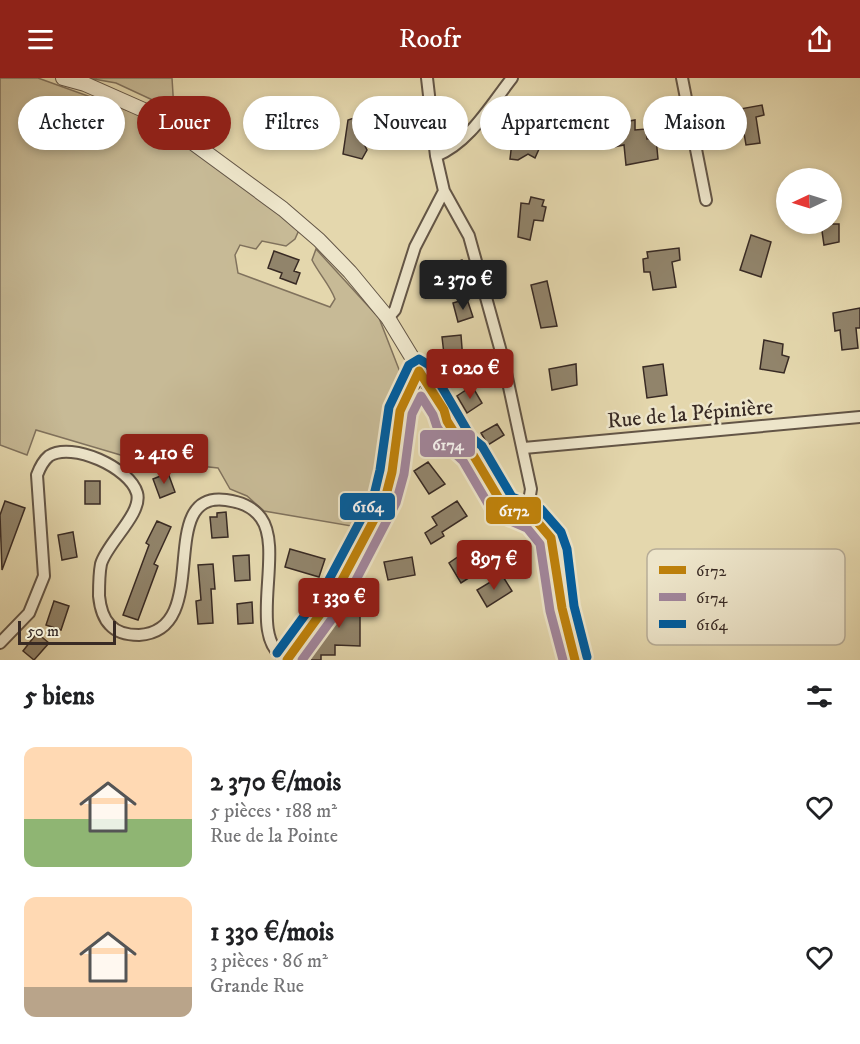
<!DOCTYPE html>
<html lang="fr">
<head>
<meta charset="utf-8">
<style>
	:root { --surface:#fff; --page:#f2f2f2; --text:#202124; --muted:#757577; --accent:#8f2418 }
	body { margin:0; font-family:"IM FELL DW Pica",serif; background:var(--page); color:var(--text); height:100vh; display:flex; flex-direction:column; font-size:22px; white-space:nowrap }
	* { box-sizing:border-box; margin:0 }
	p { font-size:20px; color:var(--muted) }
	.icon { flex:none; width:33px; height:33px; fill:none; stroke:currentColor; stroke-width:2; stroke-linecap:round; stroke-linejoin:round }
	.map { position:relative; height:582px; overflow:hidden }
	.drawer { display:flex; flex-direction:column; background:var(--surface); flex:1 }
	.drawer>* { flex:none }
	.guide { position:absolute; left:18px; top:18px; width:825px; height:54px; display:flex; gap:12px }
	.needle { width:39px; rotate:266deg }
	.tools { position:absolute; left:776px; top:90px; display:grid; gap:12px }
	.tools a { display:grid; place-items:center; width:66px; height:66px; border-radius:50%; background:var(--surface); box-shadow:0 3px 9px #0003; font-size:30px }
	.scale { position:absolute; left:18px; bottom:15px; width:98px; box-sizing:border-box; padding-left:6px; border:3px solid #382a24; border-top:0; font-size:16px; line-height:21px; white-space:nowrap; color:#382a24; -webkit-text-stroke:4px #ede5ca; paint-order:stroke }
	.price { position:absolute; translate:-50% -51px; padding:0 14px; border-radius:6px; background:var(--accent); color:#fff; font-size:20px; line-height:39px; filter:drop-shadow(0 2px 3px #0008) }
	.price::after { content:''; position:absolute; left:50%; top:36px; width:18px; height:14px; margin-left:-9px; background:inherit; clip-path:polygon(0 0,100% 0,50% 100%) }
	.price.on { background:#222; color:#fff }
	ul { padding:0; list-style:none }
	li { display:flex; align-items:center; gap:18px; height:150px; padding:0 24px }
	li span { display:grid; place-items:center; flex:none; width:168px; height:120px; border-radius:12px; color:#555 }
	li>.icon { margin-inline-start:auto }
	span .icon { width:72px; height:72px; fill:#fffc; stroke-width:1 }
	li b { font-size:26px }
	h2 { display:flex; justify-content:space-between; align-items:center; height:72px; padding:0 24px; font-size:26px }
	.tag { padding:0 21px; border-radius:27px; background:var(--surface); box-shadow:0 3px 9px #0003; font-size:21px; line-height:54px }
	.tag.on { background:var(--accent); color:#fff }
	header { display:flex; justify-content:space-between; align-items:center; height:78px; padding:0 24px; background:var(--accent); color:#fff; font-size:27px; font-weight:600 }
	.map>svg:first-child { display:block }
	.green { fill:#c7ba96; stroke:#80725d; stroke-width:1.5 }
	.building { fill:#91846b; stroke:#382a24; stroke-width:1.5 }
	.lines { fill:none; stroke-linecap:round; stroke-linejoin:round }
	.minor-casing { stroke:#635546; stroke-width:14 }
	.tertiary-casing { stroke:#635546; stroke-width:16 }
	.minor { stroke:#ede5ca; stroke-width:10 }
	.tertiary { stroke:#ede5ca; stroke-width:14 }
	.bus-1-casing { stroke:#ede5ca; stroke-width:14 }
	.bus-2-casing { stroke:#ede5ca; stroke-width:14 }
	.bus-3-casing { stroke:#ede5ca; stroke-width:14 }
	.bus-1 { stroke:#be810b; stroke-width:9 }
	.bus-2 { stroke:#a1869c; stroke-width:9 }
	.bus-3 { stroke:#005d9f; stroke-width:9 }
	.labels { text-anchor:middle; dominant-baseline:central; stroke-width:5; stroke-linejoin:round; paint-order:stroke }
	.street-label { font-size:22px; fill:#382a24; stroke:#ede5ca }
	.key { fill:#ede5ca; stroke:#b7ad98; stroke-width:1.5 }
	.key-label { font-size:16px; fill:#382a24 }
	.line-badge { stroke:#ede5ca; stroke-width:2 }
	.badge-label { font-size:16px; text-anchor:middle; font-weight:bold; fill:#fff }
</style>
</head>
<body>
<header><svg class="icon" aria-label="menu" viewBox="0 0 24 24"><path d="M4 6h16M4 12h16M4 18h16"/></svg>Roofr<svg class="icon" aria-label="share" viewBox="0 0 24 24"><path d="M12 15V3M7 8l5-5 5 5M5 13v7h14v-7"/></svg></header>
<div class="map">
<svg width="860" height="582" viewBox="0 0 860 582">
	<rect width="100%" height="100%" fill="#e4d7ad"/>
	<filter id="stains"><feTurbulence type="fractalNoise" baseFrequency=".00333" numOctaves="4"/><feColorMatrix values="0 0 0 0 .2 0 0 0 0 .09 0 0 0 0 .02 0 0 0 .5 -.17"/></filter>
	<radialGradient id="worn" r=".72"><stop offset=".6" stop-color="#630" stop-opacity="0"/><stop offset="1" stop-color="#630" stop-opacity=".3"/></radialGradient>
	<!-- green -->
	<path class="green" d="M0,0H38L135,35L172,56L222,92L299,152L295,161L286,168L262,163L256,171L240,167L235,177L238,195L330,229L335,221C330,207 319,196 312,182L316,171L379,240L400,294L382,409L363,450L264,433L247,418L230,411L218,390L134,381L36,352L27,377L0,367Z
		M88,0H172L174,32L116,5Z"/>
	<!-- building -->
	<path class="building" d="M762,27L764,37L756,39L760,65L746,67L740,31Z
		M546,38L552,42L554,51L544,60L535,80L528,76L518,82L510,81L512,64L517,60L536,68L533,45L538,39Z
		M354,40L365,47L362,62L367,72L362,81L343,76L348,42Z
		M635,42V52L646,51L647,61L656,60L658,81L626,87L624,67L608,70L607,47Z
		M531,119L544,122L542,128L546,129L543,143L534,142L530,162L518,159L521,125L529,126Z
		M821,146H839V164L824,167Z
		M751,157L771,164L761,199L740,192Z
		M679,170L680,182L672,184L676,209L653,212L650,194H644L643,181L648,180L647,174Z
		M274,173L299,182L294,193L300,195L296,206L280,200L282,195L268,190Z
		M462,182L468,198L444,207L438,191Z
		M547,203L557,248L541,250L531,207Z
		M463,222L464,225L468,224L473,239L458,244L453,225Z
		M860,230V250H856L858,270L842,272L840,252L835,253L833,235Z
		M461,257L463,283L445,285L442,259Z
		M764,262L783,266L782,277L789,279L784,295L760,291Z
		M576,286L577,307L552,312L549,291Z
		M663,286L667,317L647,320L643,289Z
		M472,308L482,325L467,335L457,318Z
		M497,346L504,357L488,367L481,355Z
		M428,384L445,406L429,416L414,393Z
		M168,395L175,414L160,420L153,401Z
		M85,403H100V426H85Z
		M5,423L25,430L2,492L0,437Z
		M457,423L467,438L442,454L444,458L431,466L425,455L437,447L432,439Z
		M226,434L228,459L212,460L210,439H217V435Z
		M157,443L171,449L154,486L158,488L138,542L123,537L149,467L146,465Z
		M73,454L77,479L62,482L58,457Z
		M290,471L325,481L319,499L285,489Z
		M462,476L475,496L461,505L449,485Z
		M249,477L250,502L235,503L233,478Z
		M412,479L415,497L388,502L384,484Z
		M213,486L215,511H211L213,545L198,546L196,523L201,522L198,487Z
		M502,497L512,513L487,529L477,512Z
		M359,507L369,513L360,527V568L335,567V577H321V582H305L308,568L331,536L339,537Z
		M54,523L69,528L61,552L46,547Z
		M252,524L253,545L238,546L237,526Z
		M37,555L49,565L34,582L23,573Z"/>
	<g class="lines">
		<!-- minor casing -->
		<g class="minor-casing">
			<path id="minor" d="M682,0L706,122
				M436,78C469,65 490,28 512,0
				M444,113L469,158L503,281L531,411L527,436
				M388,240L395,232L415,169L444,113L436,78L427,0
				M524,370L860,339
				M0,565L29,535L44,498L37,397C40,389 43,383 49,378C72,363 130,390 137,415C143,435 107,465 101,486C99,496 99,508 99,518C100,528 103,540 110,547C117,555 129,557 139,557C215,553 153,412 226,422C240,424 252,428 261,440C285,473 245,562 287,581"/>
		</g>
		<!-- tertiary casing -->
		<g class="tertiary-casing">
			<path id="tertiary" d="M63,0L85,6L155,37L283,131L319,162L350,194L388,240L444,332L447,343L462,367L472,375L504,429L534,440L551,460L555,472L562,530L575,582
				M287,582L334,517L385,421L392,394L400,333L419,293"/>
		</g>
		<!-- minor -->
		<use href="#minor" class="minor"/>
		<!-- tertiary -->
		<use href="#tertiary" class="tertiary"/>
		<!-- bus-1 casing -->
		<g class="bus-1-casing">
			<path id="bus-1" d="M419,293L444,332L447,343L462,367L472,375L504,429L534,440L551,460L562,530L575,582
				M287,582L334,517L385,421L392,394L400,333L419,293"/>
		</g>
		<!-- bus-2 casing -->
		<g class="bus-2-casing">
			<path id="bus-2" d="M302,582L345,523L396,425L404,396L412,336L421,318L433,337L437,349L453,374L463,383L494,436L527,450L540,466L550,533L563,582"/>
		</g>
		<!-- bus-3 casing -->
		<g class="bus-3-casing">
			<path id="bus-3" d="M277,575L324,511L374,417L380,392L389,329L409,287L419,281L429,287L471,359L482,368L512,419L541,431L561,454L567,471L574,528L587,579"/>
		</g>
		<!-- bus-1 -->
		<use href="#bus-1" class="bus-1"/>
		<!-- bus-2 -->
		<use href="#bus-2" class="bus-2"/>
		<!-- bus-3 -->
		<use href="#bus-3" class="bus-3"/>
	</g>
	<g class="labels">
		<!-- street labels -->
		<g class="street-label">
			<text transform="translate(690 336) rotate(-5)">Rue de la Pépinière</text>
		</g>
	</g>
	<!-- legend -->
	<rect x="647" y="471" width="198" height="96" rx="9" class="key"/>
	<rect x="659" y="488" width="27" height="8" fill="#be810b"/>
	<rect x="659" y="515" width="27" height="8" fill="#a1869c"/>
	<rect x="659" y="542" width="27" height="8" fill="#005d9f"/>
	<g class="key-label">
		<text x="696" y="498">6172</text>
		<text x="696" y="525">6174</text>
		<text x="696" y="552">6164</text>
	</g>
	<g class="line-badge">
		<rect x="419" y="351" width="57" height="29" rx="6" fill="#a1869c"/>
		<rect x="339" y="414" width="57" height="29" rx="6" fill="#005d9f"/>
		<rect x="485" y="418" width="57" height="29" rx="6" fill="#be810b"/>
	</g>
	<g class="badge-label">
		<text x="448" y="372">6174</text>
		<text x="368" y="434">6164</text>
		<text x="514" y="438">6172</text>
	</g>
	<rect width="100%" height="100%" filter="url(#stains)"/>
	<rect width="100%" height="100%" fill="url(#worn)"/>
</svg>
<div class="tools">
<a><svg class="needle" viewBox="-14 -14 28 28"><path d="M0-13l5 13h-10z" fill="#e53935"/><path d="M0 13l5-13h-10z" fill="#757577"/></svg></a>
</div>
<div class="scale">50 m</div>
<b class="price on" style="left:463px;top:233px">2 370 €</b>
<b class="price" style="left:470px;top:322px">1 020 €</b>
<b class="price" style="left:164px;top:407px">2 410 €</b>
<b class="price" style="left:494px;top:513px">897 €</b>
<b class="price" style="left:339px;top:551px">1 330 €</b>
<div class="guide">
<a class="tag">Acheter</a>
<a class="tag on">Louer</a>
<a class="tag">Filtres</a>
<a class="tag">Nouveau</a>
<a class="tag">Appartement</a>
<a class="tag">Maison</a>
</div>
</div>
<section class="drawer">
<h2>5 biens<svg class="icon" aria-label="filters" viewBox="0 0 24 24"><path d="M4 7h16M4 17h16"/><circle cx="9" cy="7" r="2"/><circle cx="15" cy="17" r="2"/></svg></h2>
<ul>
<li><span style="background:linear-gradient(#ffd9b3 60%,#8fb573 0)"><svg class="icon" aria-label="home" viewBox="0 0 24 24"><path d="M3 11l9-7 9 7M6 9v11h12V9"/></svg></span><div><b>2 370 €/mois</b><p>5 pièces · 188 m²</p><p>Rue de la Pointe</p></div><svg class="icon" aria-label="heart" viewBox="0 0 24 24"><path d="M12 20l-8-8c-3-5 5-10 8-4 3-6 11-1 8 4z"/></svg></li>
<li><span style="background:linear-gradient(#ffd9b3 75%,#b9a48a 0)"><svg class="icon" aria-label="home" viewBox="0 0 24 24"><path d="M3 11l9-7 9 7M6 9v11h12V9"/></svg></span><div><b>1 330 €/mois</b><p>3 pièces · 86 m²</p><p>Grande Rue</p></div><svg class="icon" aria-label="heart" viewBox="0 0 24 24"><path d="M12 20l-8-8c-3-5 5-10 8-4 3-6 11-1 8 4z"/></svg></li>
</ul>
</section>
</body>
</html>
